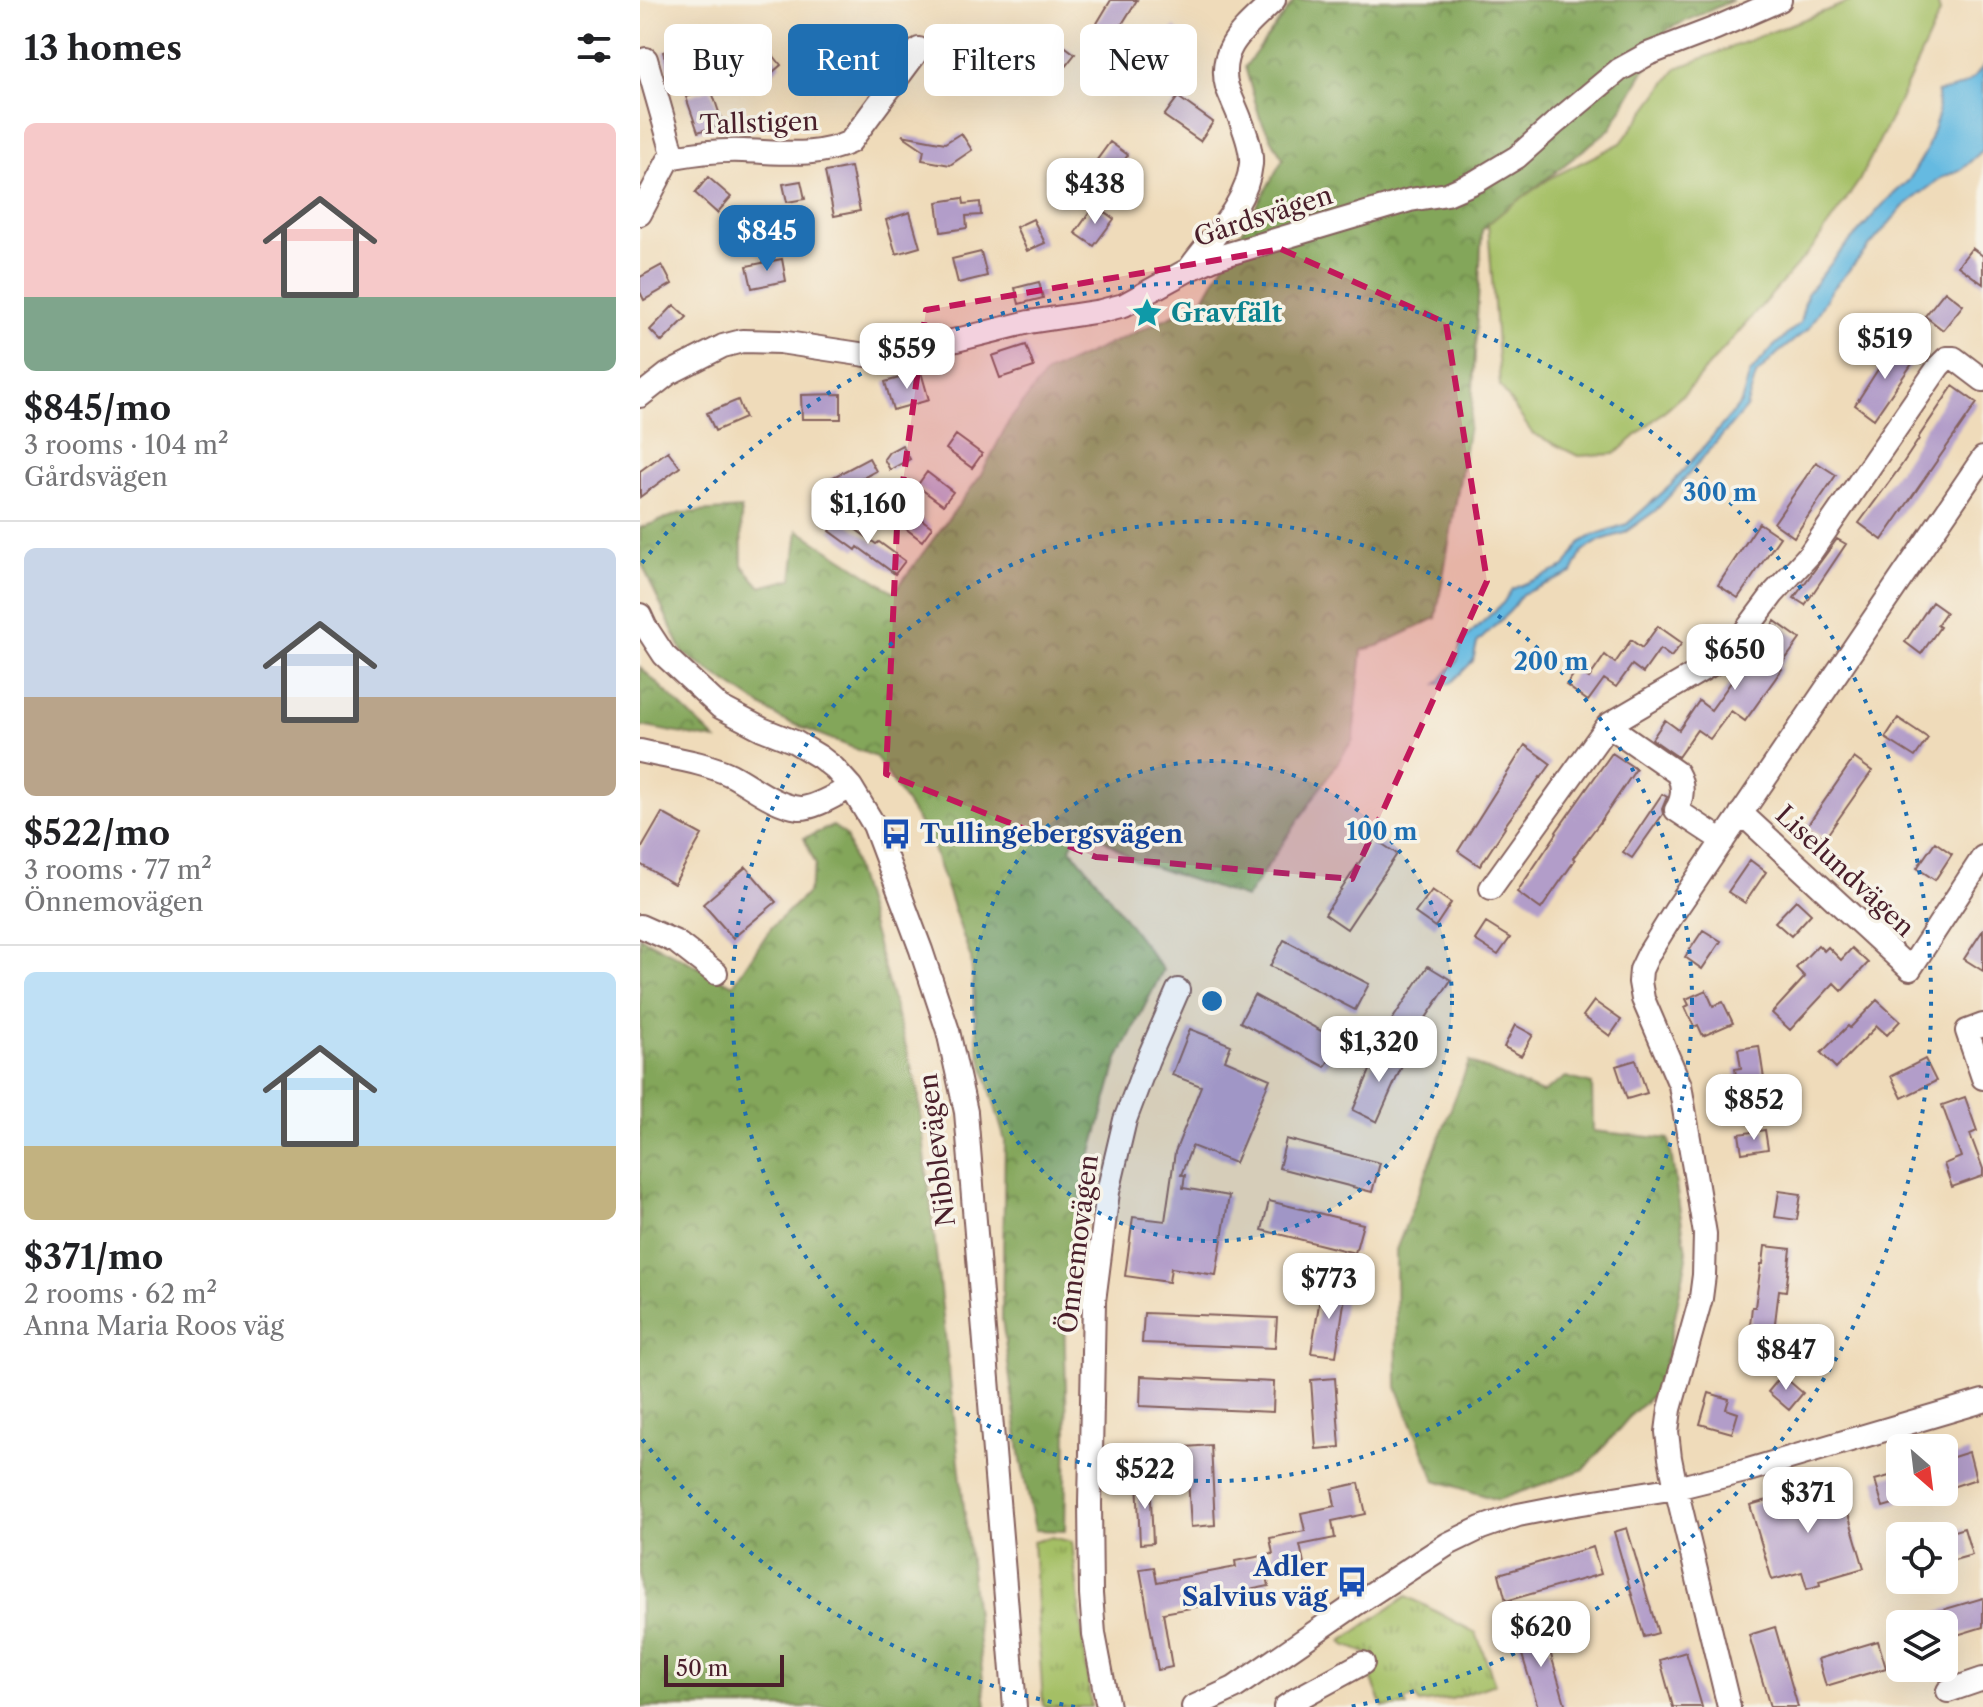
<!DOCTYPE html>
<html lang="en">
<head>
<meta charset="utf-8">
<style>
	:root { --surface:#fff; --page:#f2f2f2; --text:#202124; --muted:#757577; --line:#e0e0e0; --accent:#1f6fb2 }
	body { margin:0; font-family:"Libre Caslon Text",serif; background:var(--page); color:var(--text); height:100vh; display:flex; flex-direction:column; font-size:30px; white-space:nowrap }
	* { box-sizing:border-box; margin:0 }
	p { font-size:26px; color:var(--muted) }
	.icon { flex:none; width:44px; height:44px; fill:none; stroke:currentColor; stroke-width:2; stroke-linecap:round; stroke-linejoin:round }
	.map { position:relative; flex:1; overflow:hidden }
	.side { display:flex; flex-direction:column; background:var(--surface); width:640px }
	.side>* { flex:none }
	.hud { position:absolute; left:24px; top:24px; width:760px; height:72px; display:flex; gap:16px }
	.needle { width:52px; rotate:152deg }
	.controls { position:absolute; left:1246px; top:1434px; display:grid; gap:16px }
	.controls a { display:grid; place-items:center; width:72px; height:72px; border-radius:12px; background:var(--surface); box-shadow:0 8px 32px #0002; font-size:40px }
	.scale { position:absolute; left:24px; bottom:20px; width:120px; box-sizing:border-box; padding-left:8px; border:4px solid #4a1f2b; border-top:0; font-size:22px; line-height:28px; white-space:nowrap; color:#4a1f2b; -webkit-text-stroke:6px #f7f3e8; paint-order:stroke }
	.price { position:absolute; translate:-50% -68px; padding:0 18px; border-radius:16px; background:#fff; color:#222; font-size:26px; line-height:52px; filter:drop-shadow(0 2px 4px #0008) }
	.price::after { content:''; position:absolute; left:50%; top:48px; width:24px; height:18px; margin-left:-12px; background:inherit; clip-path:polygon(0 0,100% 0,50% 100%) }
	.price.active { background:var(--accent); color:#fff }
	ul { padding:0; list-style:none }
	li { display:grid; align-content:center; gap:16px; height:424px; padding:0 24px }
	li+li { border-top:2px solid var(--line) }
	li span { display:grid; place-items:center; height:248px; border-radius:12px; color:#555 }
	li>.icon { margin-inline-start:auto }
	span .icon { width:144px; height:144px; fill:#fffc; stroke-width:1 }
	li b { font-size:34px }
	h2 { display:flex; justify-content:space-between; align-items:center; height:96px; padding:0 24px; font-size:34px }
	.pill { padding:0 28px; border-radius:12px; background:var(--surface); box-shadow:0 8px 32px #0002; font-size:28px; line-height:72px }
	.pill.active { background:var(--accent); color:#fff }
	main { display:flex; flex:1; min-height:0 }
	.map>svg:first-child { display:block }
	.grass { fill:url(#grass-tufts); stroke:#776f48; stroke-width:2 }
	.forest { fill:url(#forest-crowns); stroke:#666242; stroke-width:2 }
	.garden { fill:#a4bf65; stroke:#776f48; stroke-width:2 }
	.water { fill:#65bae1; stroke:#586c86; stroke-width:2 }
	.building { fill:#b29dc9 }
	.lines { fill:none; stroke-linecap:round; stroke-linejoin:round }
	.minor-casing { stroke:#84615d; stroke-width:26 }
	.minor { stroke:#fff; stroke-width:22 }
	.marked { fill:#c2185b; fill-opacity:0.2; stroke:#c2185b; stroke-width:6; stroke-dasharray:16 10; stroke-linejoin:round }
	.ring { fill:none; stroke:#1f6fb2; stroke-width:4; stroke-dasharray:4 8 }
	.labels { text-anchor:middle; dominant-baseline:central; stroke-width:7; stroke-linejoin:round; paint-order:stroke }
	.street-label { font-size:26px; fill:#4a1f2b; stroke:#f7f3e8 }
	.culture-label { font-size:26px; font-weight:bold; fill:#0d838f; stroke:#f7f3e8; text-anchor:start }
	.transit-label { font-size:26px; font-weight:bold; fill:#164399; stroke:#f7f3e8; text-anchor:start }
	.centre { fill:#1f6fb2; stroke:#f7f3e8; stroke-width:4 }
	.ring-label { font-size:24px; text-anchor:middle; font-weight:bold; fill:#1f6fb2; stroke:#f7f3e8; stroke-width:7; stroke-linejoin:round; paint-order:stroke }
</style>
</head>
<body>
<main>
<section class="side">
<h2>13 homes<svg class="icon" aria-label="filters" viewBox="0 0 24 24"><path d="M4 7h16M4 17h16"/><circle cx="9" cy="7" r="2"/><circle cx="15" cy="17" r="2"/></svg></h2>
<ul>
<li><span style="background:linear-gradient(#f6c9c9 70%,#7fa58c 0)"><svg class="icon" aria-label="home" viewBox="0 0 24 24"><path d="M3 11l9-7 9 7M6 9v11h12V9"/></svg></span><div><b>$845/mo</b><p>3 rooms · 104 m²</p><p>Gårdsvägen</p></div></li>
<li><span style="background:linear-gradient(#c9d6e8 60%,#b9a48a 0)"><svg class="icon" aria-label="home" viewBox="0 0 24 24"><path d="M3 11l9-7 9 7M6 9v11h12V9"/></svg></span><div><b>$522/mo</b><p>3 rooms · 77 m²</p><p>Önnemovägen</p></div></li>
<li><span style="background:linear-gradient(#bfe0f5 70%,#c2b280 0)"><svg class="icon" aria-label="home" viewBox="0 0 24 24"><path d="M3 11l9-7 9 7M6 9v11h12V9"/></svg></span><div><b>$371/mo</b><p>2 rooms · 62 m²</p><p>Anna Maria Roos väg</p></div></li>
</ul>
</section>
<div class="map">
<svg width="1343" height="1707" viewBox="0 0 1343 1707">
	<defs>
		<pattern id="grass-tufts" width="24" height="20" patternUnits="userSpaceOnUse" patternTransform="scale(2)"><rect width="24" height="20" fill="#a4bf65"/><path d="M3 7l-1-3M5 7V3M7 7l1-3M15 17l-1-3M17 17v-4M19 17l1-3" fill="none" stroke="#889b53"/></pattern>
		<pattern id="forest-crowns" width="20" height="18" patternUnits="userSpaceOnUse" patternTransform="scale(2)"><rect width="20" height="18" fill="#83a65a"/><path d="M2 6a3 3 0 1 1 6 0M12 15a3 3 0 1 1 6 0" fill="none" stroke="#6d874b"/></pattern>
	</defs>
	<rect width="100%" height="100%" fill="#f7f3e8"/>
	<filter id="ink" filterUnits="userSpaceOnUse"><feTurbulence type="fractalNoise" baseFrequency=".0125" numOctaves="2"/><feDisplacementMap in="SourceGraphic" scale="16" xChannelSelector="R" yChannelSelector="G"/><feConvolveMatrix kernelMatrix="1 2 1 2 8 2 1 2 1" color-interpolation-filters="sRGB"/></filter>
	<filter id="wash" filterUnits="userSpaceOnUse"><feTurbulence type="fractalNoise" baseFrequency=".006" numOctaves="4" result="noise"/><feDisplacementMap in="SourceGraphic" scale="32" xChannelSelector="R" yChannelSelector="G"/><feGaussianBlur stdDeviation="1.8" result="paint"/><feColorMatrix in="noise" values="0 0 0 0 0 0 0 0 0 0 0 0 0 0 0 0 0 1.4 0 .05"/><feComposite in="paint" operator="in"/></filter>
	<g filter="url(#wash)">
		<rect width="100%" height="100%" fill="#efdbba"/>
		<!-- grass -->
		<path class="grass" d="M412,1537L432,1542L451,1707H405L403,1705L393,1542Z
			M767,1596L836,1633L855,1684L812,1699L779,1703L776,1697L764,1701L767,1706L743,1707L727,1668L731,1655L705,1645L702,1641Z"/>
		<!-- forest -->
		<path class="forest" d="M655,0H1093L1028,29L971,128L842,230L832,408L796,618L738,646L722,650L713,740L606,898L495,861L442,824L430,848L455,878L523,970L478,1059L442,1188L424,1310L427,1433L425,1531L395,1530L381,1460L362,1319L365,1141L338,1047L331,959L290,840L236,757L141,719L43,653L0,560V528L41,513L101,509L102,565L121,587L152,579L158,530L254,592L341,475L369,421L406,373L562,302L643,159L620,118L605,67Z
			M0,667L76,740L0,726Z
			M193,826L206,835L278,1090L346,1707H0V937L93,985L131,928L168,892L176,865L164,838Z
			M829,1062L902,1093L926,1077L952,1084L953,1131L1029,1139L1047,1258L1020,1388L991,1415L945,1469L858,1500L795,1480L757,1387L756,1250Z"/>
		<!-- garden -->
		<path class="garden" d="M1214,0H1297L1300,13L1259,102L1219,181L1174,246L1046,392L975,454L938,456L892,433L860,386L848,224L870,206L912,177L981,143L1037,68Z"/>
		<!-- water -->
		<path class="water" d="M1343,66V150L1322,169L1301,178L1263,207L1191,291L1168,329L1137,354L1116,375L1106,408L1034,491L1015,511L984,533L961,540L942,552L932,573L882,594L870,611L837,643L833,661L811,683L797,684L817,661L822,641L863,603L872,589L925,567L940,543L954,535L987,524L1031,485L1101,403L1110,373L1132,348L1160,323L1167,294L1197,256L1247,200L1269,180L1286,151L1298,115L1297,92C1319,89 1331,84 1343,66Z"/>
		<g id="blocks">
			<!-- building -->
			<path class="building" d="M471,0H497L474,37L456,25Z
				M535,27L547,40L519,65L507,51Z
				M411,36L435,54L424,68L401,50Z
				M61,40L68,62L30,75L23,52Z
				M125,45L141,65L120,83L105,67L113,61L110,58Z
				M71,89L83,124L58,132L46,97Z
				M538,97L573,122L560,141L524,116Z
				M321,133L332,150L310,165L282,160L284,150L262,135L305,143Z
				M470,142L488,155L469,181L451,168Z
				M211,167L220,211L194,216L185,172Z
				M68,177L91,197L77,213L55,193Z
				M161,181L165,199L147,202L143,184Z
				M323,198L324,204L340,202L341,215L326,216L327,228L301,232L297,202Z
				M455,205L474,219L454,246L435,233Z
				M270,212L280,247L256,254L246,220Z
				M393,219L405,243L387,251L376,227Z
				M1332,248L1343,256V284L1318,266Z
				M341,252L347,276L318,283L312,259Z
				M142,259L146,281L112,288L107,266Z
				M22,265L32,284L4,300L0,292V277Z
				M399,282L403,298L379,304L375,288Z
				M1305,291L1323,305L1303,330L1285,316Z
				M34,305L47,317L22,342L10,330Z
				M1255,343L1276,358L1234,419L1215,405Z
				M386,345L394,367L360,378L352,356Z
				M281,372L289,400L253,410L245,382Z
				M1313,386L1337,403L1242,540L1219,523L1261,466L1279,439L1278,438Z
				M201,394V419H162L161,395Z
				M98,400L105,418L75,431L67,413Z
				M316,435L342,454L332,468L306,449Z
				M262,445L270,459L250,470L244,459L249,452Z
				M28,451L40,467L0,497V471Z
				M229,458L236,471L195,493H190L184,482Z
				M1176,462L1196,475L1154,537L1134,523Z
				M287,472L313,492L303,505L277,486Z
				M266,508L292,527L282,541L256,521Z
				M200,518L236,544L239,542L265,561L255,574L218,547L216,550L190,531Z
				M1119,523L1140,537L1098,598L1078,585Z
				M1197,539L1206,544L1165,605L1154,598Z
				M1292,602L1306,612L1297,625L1300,627L1281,654L1265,642Z
				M1135,621L1160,639L1140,667L1142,669L1105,721L1091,711L1070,739L1057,730L1038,757L1012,739L1025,720L1039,730L1059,701L1071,710Z
				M1018,626L1042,643L1031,657L1020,649L1003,673L992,665L976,687L964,679L948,701L926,685L937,670L949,678L965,655L975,663L991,640L1002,648Z
				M1258,718L1288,738L1275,757L1245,738Z
				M885,745L911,764L901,778L900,777L864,827L865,828L840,866L818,851Z
				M972,753L996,769L961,821L933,858L935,860L901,909L877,892L917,833L916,832Z
				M1214,758L1232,771L1185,838L1167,826Z
				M1022,794L1027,797L1022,809L1023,814L992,858L983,852Z
				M22,813L62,835L34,884L0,864V851Z
				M735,839L757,854L707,929L685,914Z
				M1295,842L1312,854L1295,880L1277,868Z
				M1110,860L1126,872L1105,903L1088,892Z
				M106,867L136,902L93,938L63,904Z
				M792,890L811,903L795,927L775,913Z
				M1156,900L1171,914L1151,936L1135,922Z
				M846,923L870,938L858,955L835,940Z
				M1063,930L1081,941L1062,969L1045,957Z
				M1343,930V971L1324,959Z
				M644,940L729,984L715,1010L630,966Z
				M1178,945L1184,951L1188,947L1201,960L1212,948L1228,963L1202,991L1194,983L1150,1030L1132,1013L1165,977L1156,968Z
				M788,966L811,980L772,1039L750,1023Z
				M1066,990L1073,1006L1083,1002L1093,1023L1063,1036L1058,1025L1054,1027L1045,1007L1049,1005L1046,999Z
				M614,995L700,1041L685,1067L600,1022Z
				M1237,1000L1260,1021L1247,1035L1237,1026L1196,1068L1181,1053L1208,1026L1210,1028Z
				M954,1001L981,1020L970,1036L943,1016Z
				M875,1025L893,1035L881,1056L864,1047Z
				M550,1029L591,1045L585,1060L630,1079L595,1163L552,1146L541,1175H545L543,1188L589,1196L576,1275L531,1268L529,1282L485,1276L493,1217L525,1221L535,1152L561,1086L532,1075Z
				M1119,1046L1125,1085L1098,1089L1095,1069L1101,1068L1098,1049Z
				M740,1047L766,1057L737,1122L713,1110Z
				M1285,1059L1296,1081L1262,1098L1251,1076Z
				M996,1060L1007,1093L987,1099L976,1066Z
				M1325,1097L1337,1131L1330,1134L1343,1169V1176L1312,1187L1304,1164L1321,1157L1302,1105Z
				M1125,1130L1128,1149L1102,1153L1099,1134Z
				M646,1139L740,1163L732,1192L639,1168Z
				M1139,1191L1161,1194L1157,1220L1135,1217Z
				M629,1201L723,1224L715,1253L622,1230Z
				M1125,1246L1151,1249L1146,1291L1139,1290L1132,1347L1108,1344L1112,1307H1115L1121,1264H1123Z
				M682,1286L706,1290L696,1356L671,1353Z
				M504,1313L637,1318L635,1348L502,1343Z
				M1142,1375L1163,1393L1149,1410L1128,1392Z
				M501,1376L634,1382L633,1412L500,1406Z
				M695,1378L700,1447L676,1449L671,1380Z
				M1069,1393L1089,1399L1086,1409L1098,1413L1092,1433L1060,1424Z
				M571,1445L575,1525L551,1527L546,1447Z
				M1329,1452L1336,1479L1312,1487L1304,1460Z
				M1260,1473V1502L1243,1507L1235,1480Z
				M510,1478L513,1543L500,1544L497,1479Z
				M1198,1480L1224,1568L1179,1581L1180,1585L1167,1589L1162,1572L1132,1580L1110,1505Z
				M719,1483L726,1514L692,1521L695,1538L660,1545L664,1563L626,1571L629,1586L594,1593L595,1600L523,1613L532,1667L518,1670L500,1569L514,1567L517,1582L596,1567L595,1561L633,1554L630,1538L665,1531L661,1513L695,1506L692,1489Z
				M987,1528L1018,1633L1004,1637L974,1532Z
				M1324,1528L1332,1555L1307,1562L1304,1551V1534Z
				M953,1547L961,1574L866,1601L859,1574Z
				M1343,1598V1627L1304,1639V1624H1268V1620Z
				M903,1627L926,1707H898L876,1635Z
				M1135,1627L1158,1707H1130L1109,1635Z
				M1238,1641L1246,1668L1186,1686L1178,1659Z
				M1046,1652L1062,1707H1033L1020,1660Z"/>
		</g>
	</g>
	<g filter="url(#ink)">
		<use href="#blocks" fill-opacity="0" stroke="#84615d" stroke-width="2"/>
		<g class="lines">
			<!-- minor casing -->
			<g class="minor-casing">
				<path id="minor" d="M34,157C56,153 81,150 103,151C139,152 176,158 210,142L279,49
					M0,214L28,161L34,157L6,59
					M549,269C572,237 607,205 611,164C612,150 606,134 601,121C597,110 591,98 587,87C576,46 609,26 634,0
					M0,396L28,374L83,346L102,341L140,342L226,355H256L389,322L461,311L484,305L548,270L575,258L770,200L807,194L837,181L877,157L914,124L979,70L1008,54L1076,28L1140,0
					M0,615L5,626L24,655L80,707L122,729L155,742L180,757L194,768L211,787L234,825L281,950L308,1031L326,1112L375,1707
					M0,751C30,758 64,762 91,775C112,786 134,805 159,808C174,809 197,794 211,787
					M1101,813L1270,969L1343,857
					M1083,841L1036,810C1043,799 1044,785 1037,773L968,725L1079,660L1092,649L1133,594L1169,555L1299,366L1307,358H1314L1343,380
					M851,888L968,725
					M0,926L36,942L76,973
					M1343,1025L1327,1031L1343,1078
					M1308,1691L1343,1679
					M468,1707L454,1634L451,1594L450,1503L454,1301L468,1192L485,1120L508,1059L538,990
					M553,1707L594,1688L716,1604L808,1544L841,1528L878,1515L924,1506L1036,1488L1105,1471L1343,1401
					M645,1707L655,1700L723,1663
					M1089,1707L1036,1488L1030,1458L1027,1432L1030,1409L1061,1298L1064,1275L1065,1234L1040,1085L1003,999L1000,982L1001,970L1009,953L1035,911L1343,458"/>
			</g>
			<!-- minor -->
			<use href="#minor" class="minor"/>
		</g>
	</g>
	<!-- marked area -->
	<path class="marked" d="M641,249L806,323L847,581L712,879L456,857L246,774L257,527L286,310Z"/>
	<!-- distance rings -->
	<circle cx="572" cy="1001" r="240" fill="#1f6fb2" fill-opacity=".12"/>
	<g class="ring">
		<circle cx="572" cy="1001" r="240"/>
		<circle cx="572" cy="1001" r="480"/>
		<path d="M435 1707A719 719 0 0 1 2 1439M2 563A719 719 0 1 1 709 1707"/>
	</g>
	<!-- icons -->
	<defs>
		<g id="sight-bare" transform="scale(2.4)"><path d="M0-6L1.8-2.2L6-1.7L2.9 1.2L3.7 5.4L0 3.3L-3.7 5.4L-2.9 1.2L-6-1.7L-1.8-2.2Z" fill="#0f9aa8" stroke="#f7f3e8" stroke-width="2.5" paint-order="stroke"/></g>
		<g id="bus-bare" transform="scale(2.4)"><path d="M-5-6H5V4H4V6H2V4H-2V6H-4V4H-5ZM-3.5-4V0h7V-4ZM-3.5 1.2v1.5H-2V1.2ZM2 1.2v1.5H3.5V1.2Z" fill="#1a4fb4" stroke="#f7f3e8" stroke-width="2.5" paint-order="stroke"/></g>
	</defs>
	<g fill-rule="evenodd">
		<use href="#sight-bare" x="507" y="313"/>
		<use href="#bus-bare" x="256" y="834"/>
		<use href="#bus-bare" x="712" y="1582"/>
	</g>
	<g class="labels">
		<!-- street labels -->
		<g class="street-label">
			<text transform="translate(119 123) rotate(-2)">Tallstigen</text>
			<text transform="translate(623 216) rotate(-18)">Gårdsvägen</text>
			<text transform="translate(1205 871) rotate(43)">Liselundvägen</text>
			<text transform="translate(297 1150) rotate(-97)">Nibblevägen</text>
			<text transform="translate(438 1244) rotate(-83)">Önnemovägen</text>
		</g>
		<!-- culture labels -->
		<g class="culture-label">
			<text x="531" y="313">Gravfält</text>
		</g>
		<!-- transit labels -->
		<g class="transit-label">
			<text x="280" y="834">Tullingebergsvägen</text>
			<text x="688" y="1567" text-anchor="end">Adler<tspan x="688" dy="30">Salvius väg</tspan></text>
		</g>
	</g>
	<circle cx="572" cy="1001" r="12" class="centre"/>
	<g class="ring-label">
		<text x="1080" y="501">300 m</text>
		<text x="911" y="670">200 m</text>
		<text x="742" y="840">100 m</text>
	</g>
</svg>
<div class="controls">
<a><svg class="needle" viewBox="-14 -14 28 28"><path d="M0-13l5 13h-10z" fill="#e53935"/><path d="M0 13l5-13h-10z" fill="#757577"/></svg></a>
<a><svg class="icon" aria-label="locate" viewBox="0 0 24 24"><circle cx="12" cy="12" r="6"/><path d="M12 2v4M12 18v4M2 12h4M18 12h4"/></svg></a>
<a><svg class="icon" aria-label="layers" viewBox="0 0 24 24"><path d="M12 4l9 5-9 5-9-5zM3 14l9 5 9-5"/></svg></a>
</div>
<div class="scale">50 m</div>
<b class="price" style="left:455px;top:226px">$438</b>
<b class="price active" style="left:127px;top:273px">$845</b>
<b class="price" style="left:1245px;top:381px">$519</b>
<b class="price" style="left:267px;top:391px">$559</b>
<b class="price" style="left:228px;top:546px">$1,160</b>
<b class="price" style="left:1095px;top:692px">$650</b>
<b class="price" style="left:739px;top:1084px">$1,320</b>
<b class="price" style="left:1114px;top:1142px">$852</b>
<b class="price" style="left:689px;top:1321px">$773</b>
<b class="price" style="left:1146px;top:1392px">$847</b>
<b class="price" style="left:505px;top:1511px">$522</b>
<b class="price" style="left:1168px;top:1535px">$371</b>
<b class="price" style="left:901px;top:1669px">$620</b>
<div class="hud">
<a class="pill">Buy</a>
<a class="pill active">Rent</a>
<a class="pill">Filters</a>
<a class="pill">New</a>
</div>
</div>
</main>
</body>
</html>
